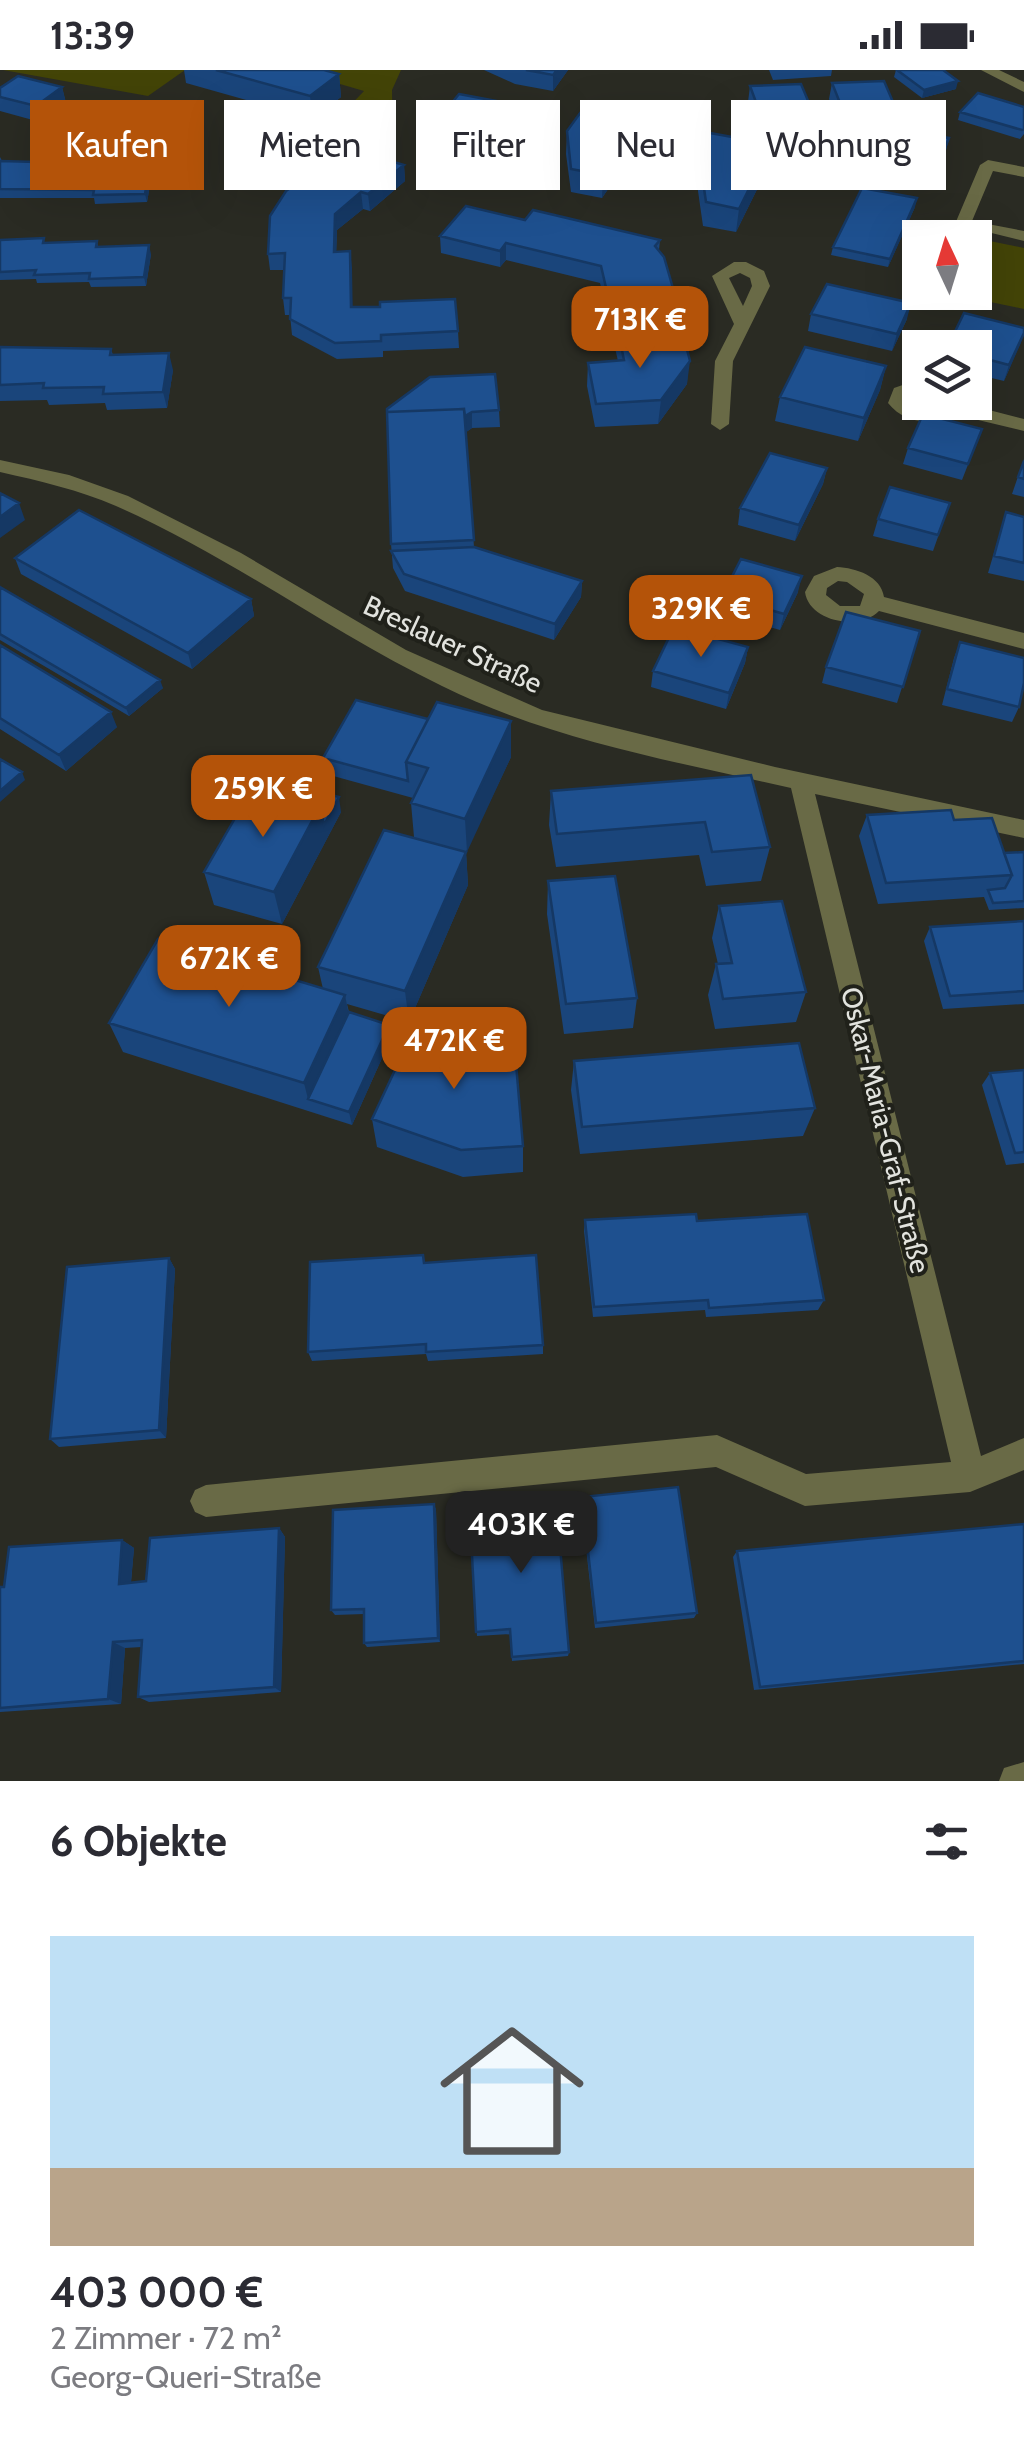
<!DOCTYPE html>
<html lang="de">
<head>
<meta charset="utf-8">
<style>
	:root { --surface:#fff; --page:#f7f7f7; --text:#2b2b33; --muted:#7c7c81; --line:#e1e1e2; --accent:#b45309 }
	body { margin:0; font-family:Cabin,sans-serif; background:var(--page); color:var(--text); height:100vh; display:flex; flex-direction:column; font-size:38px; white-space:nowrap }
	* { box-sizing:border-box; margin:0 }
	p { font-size:32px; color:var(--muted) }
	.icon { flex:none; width:55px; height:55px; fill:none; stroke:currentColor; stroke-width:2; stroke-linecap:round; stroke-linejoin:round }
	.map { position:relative; height:1711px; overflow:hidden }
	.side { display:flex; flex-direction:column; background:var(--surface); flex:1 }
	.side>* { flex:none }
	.banner { position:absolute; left:30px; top:30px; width:965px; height:90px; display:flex; gap:20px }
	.needle { width:65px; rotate:356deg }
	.buttons { position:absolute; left:902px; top:150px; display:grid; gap:20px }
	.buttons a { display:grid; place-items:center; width:90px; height:90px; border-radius:0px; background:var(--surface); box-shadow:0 10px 40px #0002; font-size:50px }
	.price { position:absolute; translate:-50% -85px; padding:0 22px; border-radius:20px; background:var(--accent); color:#fff; font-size:32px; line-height:65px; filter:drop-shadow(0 2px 5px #0008) }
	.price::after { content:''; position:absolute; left:50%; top:60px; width:30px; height:22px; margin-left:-15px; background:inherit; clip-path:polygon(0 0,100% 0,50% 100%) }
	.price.active { background:#222; color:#fff }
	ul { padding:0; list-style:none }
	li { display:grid; align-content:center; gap:20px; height:530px; padding:0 50px }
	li+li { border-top:2px solid var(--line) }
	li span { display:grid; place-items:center; height:310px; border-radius:0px; color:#555 }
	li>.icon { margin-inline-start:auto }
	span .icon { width:180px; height:180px; fill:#fffc; stroke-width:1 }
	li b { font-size:42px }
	h2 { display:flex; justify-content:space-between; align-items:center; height:120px; padding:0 50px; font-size:42px }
	.pill { padding:0 35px; border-radius:0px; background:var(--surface); box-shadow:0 10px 40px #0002; font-size:35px; line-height:90px }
	.pill.active { background:var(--accent); color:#fff }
	.status { display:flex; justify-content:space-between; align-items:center; height:70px; padding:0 50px; background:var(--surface); direction:ltr }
	.status svg { height:28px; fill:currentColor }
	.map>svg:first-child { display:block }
	.green { fill:#434407 }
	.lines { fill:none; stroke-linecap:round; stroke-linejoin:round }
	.service { fill:#696a46; fill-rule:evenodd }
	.minor { fill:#696a46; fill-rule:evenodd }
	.wall { fill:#1a457b }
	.shaded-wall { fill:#153864 }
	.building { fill:#1e508f; stroke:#153864; stroke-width:2.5 }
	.labels { text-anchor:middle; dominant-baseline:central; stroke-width:8; stroke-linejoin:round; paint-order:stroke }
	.street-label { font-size:28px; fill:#e2e3de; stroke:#20211a }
</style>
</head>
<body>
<div class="status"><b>13:39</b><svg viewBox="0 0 49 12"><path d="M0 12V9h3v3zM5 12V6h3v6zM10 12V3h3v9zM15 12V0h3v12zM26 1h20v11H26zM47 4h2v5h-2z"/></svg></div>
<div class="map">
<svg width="1024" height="1711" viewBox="0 0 1024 1711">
	<rect width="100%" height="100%" fill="#2a2b23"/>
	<!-- green -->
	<path class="green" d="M3,0H185L148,26Z
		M292,0H401L392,20L393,92L318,69L364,21Z
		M975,168L1024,178V239L947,223L975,222Z"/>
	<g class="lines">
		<!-- service -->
		<path class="service" d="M1024,1692V1711H999L1004,1698Z"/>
		<!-- minor -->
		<path class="minor" d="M981,0H999L1024,12V22Z
			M988,90L1024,97V107L993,101L972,151L1024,161V171L955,154L980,95Z
			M734,192H746L764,201L770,216L733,291L729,354L720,360L711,354L715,291L734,254L712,206ZM740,203L750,208L752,216L743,236L729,208Z
			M920,309V321L911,322L907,332C916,340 924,341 936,340L939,332H958L1024,349V361L953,344L950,348C926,354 904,353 888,333L894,318Z
			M0,390L69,405L128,426L241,483L406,580L542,640L775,697L1024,750V768L815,724L981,1386L1024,1368V1400L970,1422L805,1436L716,1397L206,1447L195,1442L190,1431L195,1420L206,1415L717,1365L806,1404L951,1392L791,718C673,691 551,670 442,616C330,562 230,486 116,436C79,420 40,411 0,402Z
			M837,497C856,498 881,506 884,527L1024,563V579L879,541C860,561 809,552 805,522L814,506ZM838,511L847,512L864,524L860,536H840L826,525L827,518Z"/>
	</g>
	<!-- wall -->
	<path class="wall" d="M184,0H324L339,4L341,27L313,49L186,13Z
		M484,0H568L553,21L515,14Z
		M769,0H832L831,6L773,10Z
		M896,0H943L956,19L922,28L894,7Z
		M832,13L893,32L890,48L837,49L829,29Z
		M750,16L809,33L806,49L755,51L748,32Z
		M62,17L66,33L40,52L0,41V18Z
		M1024,37V64L1020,69L958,50L960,42Z
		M443,44L512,50L475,99L447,93Z
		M567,61L640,72L602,128L571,122L566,84Z
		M949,68L945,84L934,111L886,101L889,85Z
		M699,84L768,97L736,162L703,156L696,107Z
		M0,87L2,91L152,104L147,132L95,134L94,128H0Z
		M404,95L405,111L370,141L363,139L337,160L336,182L352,198V237L458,261L459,278L383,281V287L337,289L292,265L290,245H285L283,228L284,200H270L268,184L317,109Z
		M915,137L888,197L831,185L833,177Z
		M525,150L660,170L659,180L689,274L687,314L658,354L595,357L587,316L588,293L618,291L600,213L506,190L500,197L441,183L440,166Z
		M0,170L45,173L97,171L98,177L151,184L146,216L91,217L89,212L37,213L36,209L0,210Z
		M811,244L907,249L892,281L808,261Z
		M1024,264L1004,311L975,304V278Z
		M0,277L111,279L113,285L173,300L167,338L107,340L105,333L49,335L47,330L0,331Z
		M886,296L880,320L858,371L775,351L780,327Z
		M499,340L500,357L472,358L466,362L474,477L582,511L581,527L554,570L405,521L393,498L391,474L387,342Z
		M982,359L962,410L903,394L908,378Z
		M1024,389V427L1012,424Z
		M827,398L823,414L795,471L738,455L740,438Z
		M950,433L933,481L873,466L878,449Z
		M1006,442L1024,447V511L988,503Z
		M15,488L251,529L254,546L192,599L21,504Z
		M0,517L163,618L129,646L0,570Z
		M798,522L780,560L719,542L722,526Z
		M920,561L897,633L822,613L826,597Z
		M960,572L1019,637L1012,652L942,635L954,588Z
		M0,575L117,657L66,701L0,659Z
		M748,577L745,593L726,639L651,617L653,601Z
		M428,649L511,651V687L466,782L468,815L409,952L347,934L349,942L391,968L352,1055L123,982L109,953L323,919L318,897L414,767L411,733L413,728L326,704L323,688Z
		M751,705L770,777L761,811L706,816L699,785L556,797L549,755L551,721Z
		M341,742L282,854L214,835L204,802Z
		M867,745L954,750L1004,783L1024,782V838L989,840L984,827L878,834L859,766Z
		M548,811L637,928L633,958L564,964L547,844Z
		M719,836L806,922L796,952L715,959L708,925L716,894H718L712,868Z
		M1024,851V934L943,939L924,871L930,857Z
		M574,991L815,1038L803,1066L580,1084L571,1020Z
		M1024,1000V1093L1006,1095L982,1015L990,1003Z
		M372,1049L523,1076V1102L463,1107L377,1077Z
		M585,1150L697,1151L824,1230L818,1240L706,1247L705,1240L593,1247L584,1161Z
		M423,1185L425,1193L543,1275V1284L428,1291L426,1284L312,1291L308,1282Z
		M169,1188L175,1199L166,1368L59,1377L50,1369Z
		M582,1427L697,1543L694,1548L595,1558L581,1433Z
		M434,1434L436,1440L440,1572L367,1577L364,1573V1544L335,1545L331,1540Z
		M470,1447L569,1582L568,1586L512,1591L510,1564L477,1566Z
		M1024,1454V1594L754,1620L733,1487L737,1481Z
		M279,1458L285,1467L281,1622L149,1632L138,1627L142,1577L125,1578L121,1634L0,1642V1517H4L122,1470L134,1478L131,1513L146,1511Z"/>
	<!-- shaded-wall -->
	<path class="shaded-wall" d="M557,0H568L553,21V5Z
		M339,4L341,27L313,49L310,26Z
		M958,11L956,19L922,28L924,20Z
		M62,17L66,33L40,52L36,36Z
		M512,34V50L475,99L474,82Z
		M642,49L640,72L602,128L603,105Z
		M949,68L945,84L934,111L938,95Z
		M771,74L768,97L736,162L739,139Z
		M150,95L152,104L147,132L145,124Z
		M404,95L405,111L370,141L368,124Z
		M361,122L363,139L337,160L336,198L334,182L335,144Z
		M917,128L915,137L888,197L890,189Z
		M506,173V190L500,197V181Z
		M149,175L151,184L146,216L144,207Z
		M350,181L352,198L353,254L351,237Z
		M911,233L907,249L892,281L897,264Z
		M1024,263L1020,275L1004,311L1009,295Z
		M169,283L173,300L167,338L163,322Z
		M690,291L687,314L658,354L661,330Z
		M886,296L880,320L858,371L864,348Z
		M472,342V358L465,363V346Z
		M827,398L823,414L795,471L799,455Z
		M19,433L25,450L0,468V447Z
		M802,506L798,522L780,560L784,544Z
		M582,511L581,527L554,570L555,554Z
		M251,529L254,546L192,599L188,583Z
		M748,577L745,593L726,639L729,623Z
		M160,610L163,618L129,646L126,638Z
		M111,642L117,657L66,701L59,685Z
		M511,651V687L467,782L465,749Z
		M22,702L25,710L0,732V721Z
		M339,727L341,742L282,854L274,822L320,736Z
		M466,782L468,815L409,952L405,921Z
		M345,925L351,956L308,1029L304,1013Z
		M389,955L391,968L352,1055L349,1042Z
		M169,1188L175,1199L166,1368L159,1360Z
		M434,1434L436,1440L440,1572L438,1568Z
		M279,1458L285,1467L281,1622L274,1617Z
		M122,1470L134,1478L130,1521L119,1514Z
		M113,1572L125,1578L121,1634L108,1629Z"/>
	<!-- building -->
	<path class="building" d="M216,0H324L339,4L310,26Z
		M526,0H557L553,5Z
		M897,0H943L958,11L924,20Z
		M18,6L62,17L36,36L0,27V18Z
		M884,11L893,32L840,33L832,13Z
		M801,14L809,33L757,35L750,16Z
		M978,23L1024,37V59L1022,60L960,42Z
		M459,24L512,34L474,82L446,77L443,44Z
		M583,39L642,49L603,105L571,99L567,61Z
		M902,59L949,68L938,95L889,85Z
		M710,63L771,74L739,139L706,132L699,84Z
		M353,80L404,95L368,124L361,122L335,144L334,182L350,181L351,237H380V232L455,229L458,261L381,265V271L335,273L290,249L291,228H283L285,183L268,184L270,146L286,121L308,105L317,109Z
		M0,91L150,95L145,124L93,125L94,120L0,119Z
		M862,118L917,128L890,189L833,177Z
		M466,136L525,150L533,140L660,170L655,176L664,187L689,274H685L684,268L620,271V278L601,196L506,173L500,181L440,166Z
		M44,168L43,173L97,171L96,177L149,175L144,207L89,209L90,203L34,205L36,200L0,202V170Z
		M827,214L911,233L897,264L811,244Z
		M964,243L1024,258V263L1009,295L975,286V278H947Z
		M684,268L690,291L661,330L596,334L588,293L624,290L620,271Z
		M0,277L111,279L110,285L169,283L163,322L103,324L104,317L43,318L44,313L0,315Z
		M805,277L886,296L864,348L780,327Z
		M495,304L499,340L472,342L465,346L464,339L387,342V339L430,307Z
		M464,339L474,470L391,474L387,342Z
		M923,344L982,359L968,394L908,378Z
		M770,383L827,398L799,455L740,438Z
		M1024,391V409L1018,407Z
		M890,417L950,433L938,465L878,449Z
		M0,423L19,433L0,447Z
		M79,440L251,529L188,583L15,488Z
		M1006,442L1024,447V493L994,486Z
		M474,477L582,511L555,554L404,504L391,481Z
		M741,489L802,506L784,544L722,526Z
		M0,517L160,610L126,638L0,564Z
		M846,542L920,561L903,617L826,597Z
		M674,557L748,577L729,623L653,601Z
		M960,572L1024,588V613L1019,637L947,619Z
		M0,575L111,642L59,685L0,648Z
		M356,630L428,649L406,692L408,711L323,688Z
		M437,632L511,651L465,749L411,733L428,698L406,692Z
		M0,689L22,702L0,721Z
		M751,705L770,777L712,782L705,752L557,764L551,721Z
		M274,709L339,727L324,755L320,736L267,721Z
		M253,717L320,736L274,822L204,802Z
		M951,740L954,750L992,748L1012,805L886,813L867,745Z
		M384,760L466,782L405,921L318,897Z
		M1024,782V831L993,833L988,820L1005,818L1012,805L1004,783Z
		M615,806L637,928L566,934L548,811Z
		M782,831L806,922L723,929L716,894L732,893L719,836Z
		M1024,851V921L950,926L930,857Z
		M158,869L345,925L304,1013L109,953Z
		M349,942L389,955L349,1042L308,1029Z
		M418,951L515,982L523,1076L461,1080L372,1049Z
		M799,973L815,1038L582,1057L574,991Z
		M1024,1000V1082L1015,1083L990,1003Z
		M696,1144L697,1151L807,1144L824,1230L709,1238L708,1230L594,1237L585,1150Z
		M423,1185L424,1193L536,1185L543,1275L426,1282V1274L308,1282L310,1192Z
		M169,1188L159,1360L50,1369L67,1197Z
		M678,1417L697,1543L596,1553L582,1427Z
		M556,1429L569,1582L512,1587L510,1559L476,1562L470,1447L492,1445L491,1434Z
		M434,1434L438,1568L364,1573V1539L331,1540L333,1440Z
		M1024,1454V1591L760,1617L737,1481Z
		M279,1458L274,1617L138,1627L142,1570L113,1572L108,1629L0,1638V1517H4L9,1477L122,1470L119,1514L146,1511L150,1468Z"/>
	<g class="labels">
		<!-- street labels -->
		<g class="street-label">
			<text transform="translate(453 574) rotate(25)">Breslauer Straße</text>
			<text transform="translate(886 1060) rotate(76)">Oskar-Maria-Graf-Straße</text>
		</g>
	</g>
</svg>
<div class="buttons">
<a><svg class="needle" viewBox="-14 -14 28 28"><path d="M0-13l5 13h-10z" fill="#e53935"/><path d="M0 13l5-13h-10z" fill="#7c7c81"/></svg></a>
<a><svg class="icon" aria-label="layers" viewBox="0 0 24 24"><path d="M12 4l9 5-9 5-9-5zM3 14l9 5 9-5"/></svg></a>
</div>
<b class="price" style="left:640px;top:301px">713K €</b>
<b class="price" style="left:701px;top:590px">329K €</b>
<b class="price" style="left:263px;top:770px">259K €</b>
<b class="price" style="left:229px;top:940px">672K €</b>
<b class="price" style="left:454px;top:1022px">472K €</b>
<b class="price active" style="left:521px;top:1506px">403K €</b>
<div class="banner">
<a class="pill active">Kaufen</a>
<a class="pill">Mieten</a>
<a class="pill">Filter</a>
<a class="pill">Neu</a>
<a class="pill">Wohnung</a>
</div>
</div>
<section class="side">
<h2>6 Objekte<svg class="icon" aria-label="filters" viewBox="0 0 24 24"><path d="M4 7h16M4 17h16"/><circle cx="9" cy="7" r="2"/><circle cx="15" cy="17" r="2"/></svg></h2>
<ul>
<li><span style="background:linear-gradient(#bfe0f5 75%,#b9a48a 0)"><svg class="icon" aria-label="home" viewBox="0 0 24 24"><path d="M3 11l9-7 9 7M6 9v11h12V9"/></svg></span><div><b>403 000 €</b><p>2 Zimmer · 72 m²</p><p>Georg-Queri-Straße</p></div></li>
</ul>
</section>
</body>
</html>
